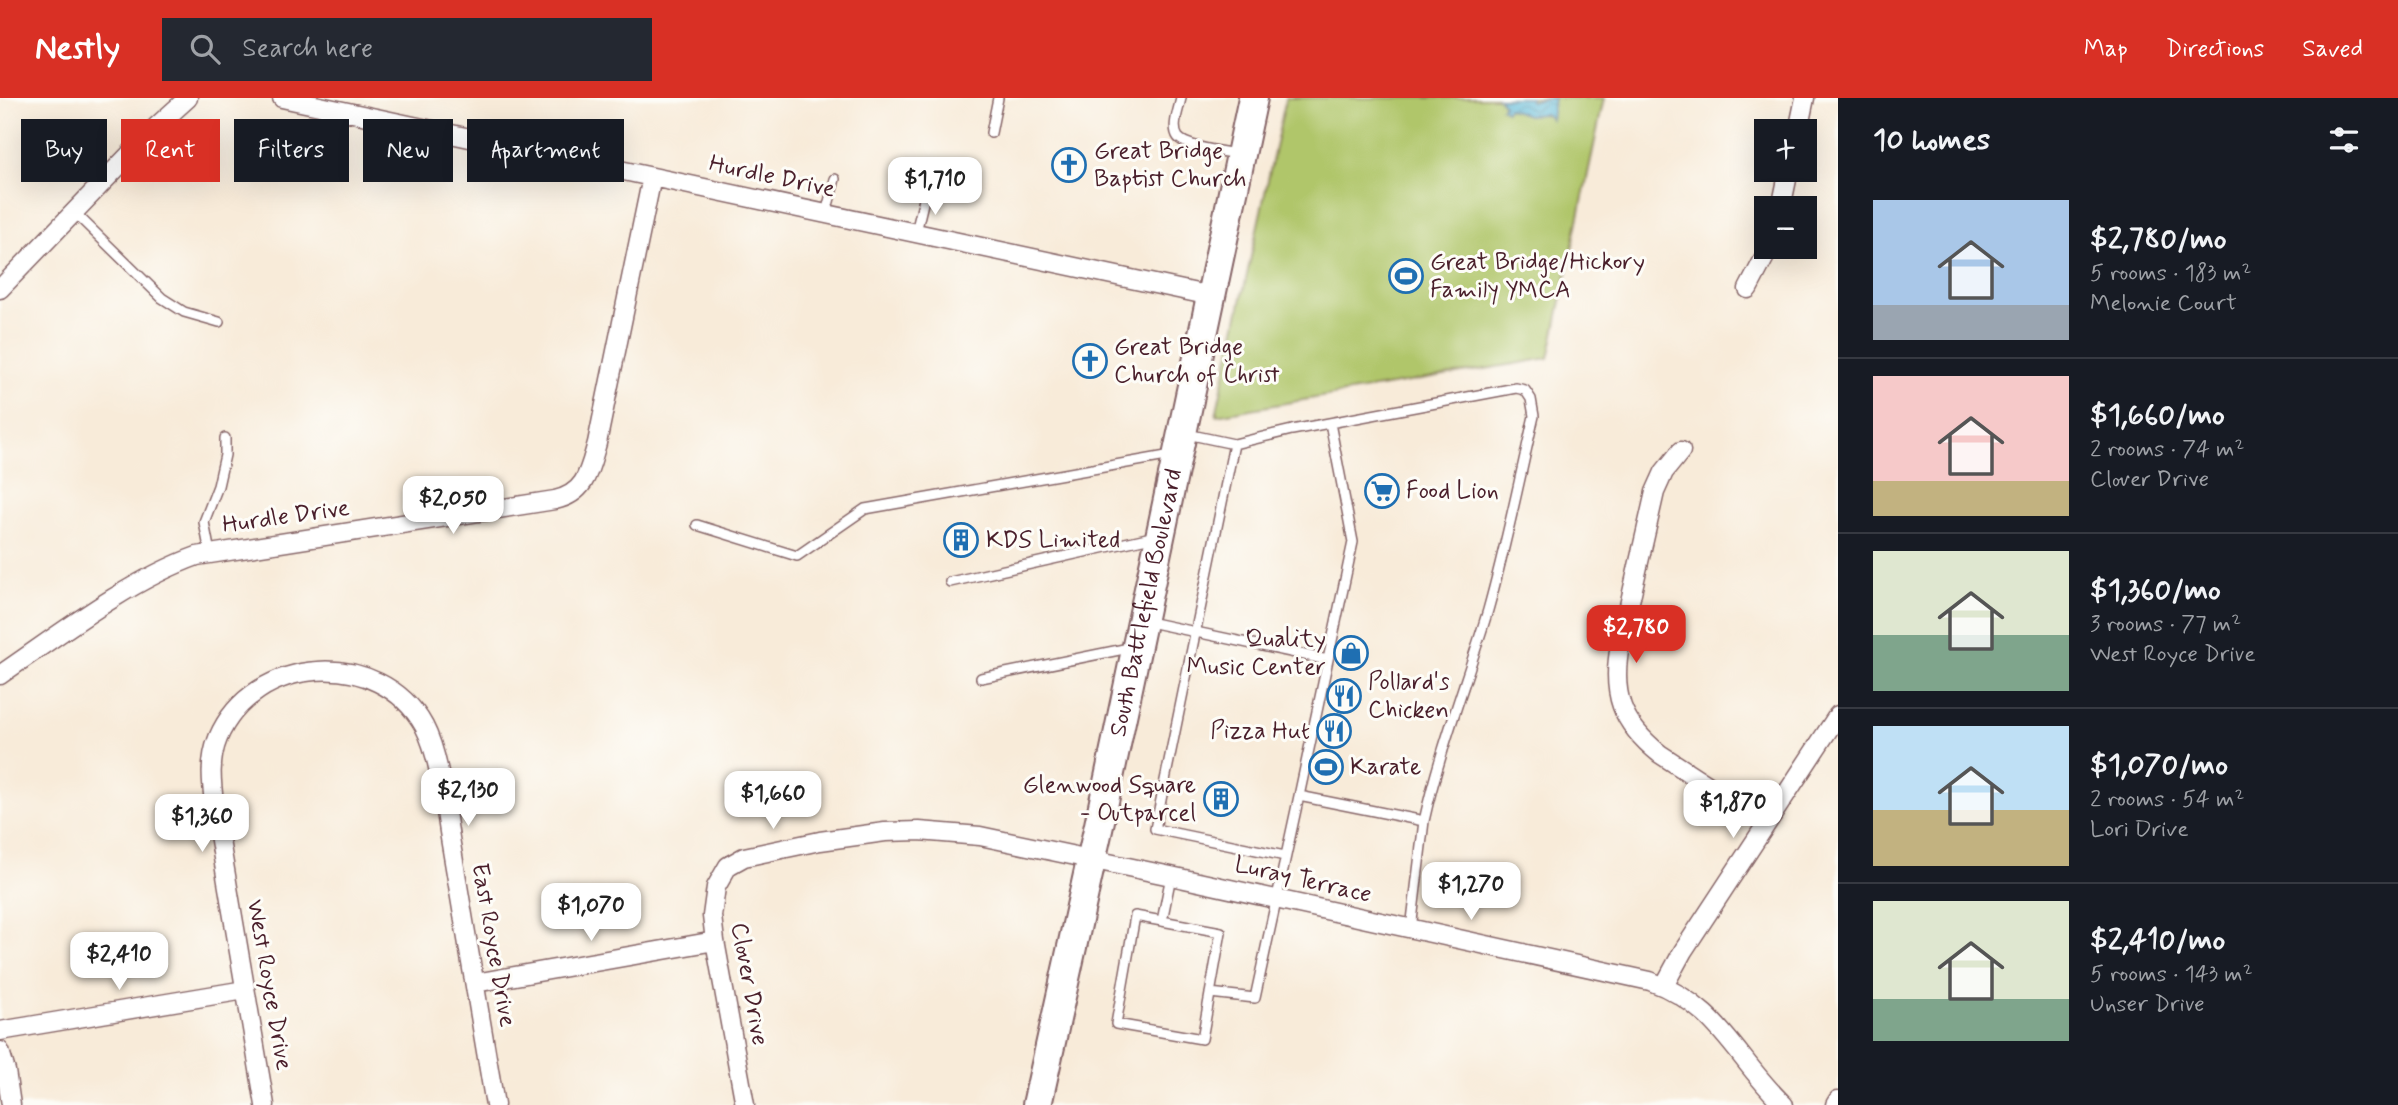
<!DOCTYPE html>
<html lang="en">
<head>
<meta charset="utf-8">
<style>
	:root { --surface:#171b24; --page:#242831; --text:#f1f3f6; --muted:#9ea1a6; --line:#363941; --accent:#d93025 }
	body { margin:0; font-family:Mynerve,sans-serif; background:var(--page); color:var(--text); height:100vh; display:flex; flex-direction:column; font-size:26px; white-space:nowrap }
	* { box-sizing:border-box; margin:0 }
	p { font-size:23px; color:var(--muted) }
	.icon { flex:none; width:38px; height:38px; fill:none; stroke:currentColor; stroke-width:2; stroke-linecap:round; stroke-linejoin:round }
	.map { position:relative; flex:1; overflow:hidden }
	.panel { display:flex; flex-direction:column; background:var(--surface); width:560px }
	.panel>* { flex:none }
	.banner { position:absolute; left:21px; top:21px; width:665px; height:63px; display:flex; gap:14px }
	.controls { position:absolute; left:1754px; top:21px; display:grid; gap:14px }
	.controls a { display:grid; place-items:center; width:63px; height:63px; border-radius:0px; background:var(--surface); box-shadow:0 7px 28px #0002; font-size:35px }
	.price { position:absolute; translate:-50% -60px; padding:0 16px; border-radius:14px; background:#fff; color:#222; font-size:23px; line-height:46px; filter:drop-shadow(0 2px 4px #0008) }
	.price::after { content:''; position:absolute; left:50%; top:42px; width:21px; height:16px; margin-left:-10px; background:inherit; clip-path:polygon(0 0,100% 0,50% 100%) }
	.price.selected { background:var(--accent); color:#fff }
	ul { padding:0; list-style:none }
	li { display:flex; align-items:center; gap:21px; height:175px; padding:0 35px }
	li+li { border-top:2px solid var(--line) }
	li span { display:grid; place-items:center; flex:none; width:196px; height:140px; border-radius:0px; color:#555 }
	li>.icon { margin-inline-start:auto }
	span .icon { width:84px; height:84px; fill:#fffc; stroke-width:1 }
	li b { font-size:30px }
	h2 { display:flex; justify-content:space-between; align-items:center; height:84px; padding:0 35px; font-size:30px }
	.tag { padding:0 24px; border-radius:0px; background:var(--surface); box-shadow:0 7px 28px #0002; font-size:24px; line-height:63px }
	.tag.selected { background:var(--accent); color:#fff }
	header { display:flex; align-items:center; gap:42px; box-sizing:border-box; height:98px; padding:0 35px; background:var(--accent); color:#fff }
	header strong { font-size:33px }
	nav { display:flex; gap:38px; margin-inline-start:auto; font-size:24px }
	.search { width:490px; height:63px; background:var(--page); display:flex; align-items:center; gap:18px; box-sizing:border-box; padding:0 24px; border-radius:0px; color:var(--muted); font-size:26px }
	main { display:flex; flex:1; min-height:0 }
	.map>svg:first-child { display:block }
	.green { fill:#b0c66a; stroke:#7d724a; stroke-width:2 }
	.water { fill:url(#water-waves); stroke:#526c82; stroke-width:2 }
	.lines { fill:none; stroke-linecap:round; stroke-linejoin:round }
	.service-casing { stroke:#876668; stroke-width:12 }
	.minor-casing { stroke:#876668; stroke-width:21 }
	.primary-casing { stroke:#876668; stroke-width:32 }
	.service { stroke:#fff; stroke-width:9 }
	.minor { stroke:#fff; stroke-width:18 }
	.primary { stroke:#fff; stroke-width:28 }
	.labels { text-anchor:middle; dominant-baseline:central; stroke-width:6; stroke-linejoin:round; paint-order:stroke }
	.poi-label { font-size:24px; fill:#4a1f2b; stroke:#fdfcf7; text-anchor:start }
	.street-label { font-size:24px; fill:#4a1f2b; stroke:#fdfcf7 }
</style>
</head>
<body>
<header>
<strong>Nestly</strong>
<div class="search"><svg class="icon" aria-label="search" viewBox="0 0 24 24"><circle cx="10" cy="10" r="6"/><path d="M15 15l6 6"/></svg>Search here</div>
<nav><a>Map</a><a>Directions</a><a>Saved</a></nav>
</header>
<main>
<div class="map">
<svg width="1838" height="1007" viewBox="0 0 1838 1007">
	<defs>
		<pattern id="water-waves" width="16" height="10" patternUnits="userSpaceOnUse" patternTransform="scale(1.75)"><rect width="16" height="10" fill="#5ab9d9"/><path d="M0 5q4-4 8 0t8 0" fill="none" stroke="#4c96b0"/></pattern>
	</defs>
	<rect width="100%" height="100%" fill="#fdfcf7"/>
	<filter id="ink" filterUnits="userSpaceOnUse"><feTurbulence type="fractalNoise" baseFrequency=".0143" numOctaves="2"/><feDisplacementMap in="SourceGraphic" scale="14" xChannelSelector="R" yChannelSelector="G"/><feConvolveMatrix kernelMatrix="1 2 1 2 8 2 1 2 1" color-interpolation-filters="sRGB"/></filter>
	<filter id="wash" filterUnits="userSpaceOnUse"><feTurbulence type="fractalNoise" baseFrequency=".00686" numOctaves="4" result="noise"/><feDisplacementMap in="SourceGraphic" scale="28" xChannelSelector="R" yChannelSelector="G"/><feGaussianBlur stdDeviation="1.57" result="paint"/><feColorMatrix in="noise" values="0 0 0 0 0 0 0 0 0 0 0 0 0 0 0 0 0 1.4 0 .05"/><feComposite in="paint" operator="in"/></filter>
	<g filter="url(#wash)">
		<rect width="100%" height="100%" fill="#f8ebd9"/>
		<!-- green -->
		<path class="green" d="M1286,0H1604L1549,260L1216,317Z"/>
		<!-- water -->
		<path class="water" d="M1498,0H1530V3C1538,3 1546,0 1554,0L1551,21L1545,16L1527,17L1508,10L1506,13L1501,10L1504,7Z"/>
	</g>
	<g filter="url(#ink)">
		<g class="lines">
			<!-- service casing -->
			<g class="service-casing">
				<path id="service" d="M1181,0C1179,11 1171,29 1178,39C1185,49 1225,54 1238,56
					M991,35L998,0
					M74,114L162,200L184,214L219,224
					M826,115L835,81
					M916,134L924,101
					M1187,336L1234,346L1292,332L1516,290L1525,292L1531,301L1534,318C1519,383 1506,448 1488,512C1467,582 1440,651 1424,723L1299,698L1353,444L1330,325
					M1234,346L1155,731L1285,758
					M697,427L797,458L865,411L1172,357
					M210,455L204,424L218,388L225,357V340
					M950,484L1156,438
					M1144,523L1328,562
					M981,580L1134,549
					M1135,818L1221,834L1202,941L1116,926Z
					M1162,823L1171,778
					M1411,831L1424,723
					M1210,895L1255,900L1299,698"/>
			</g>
			<!-- minor casing -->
			<g class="minor-casing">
				<path id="minor" d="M282,0L1211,198
					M1798,33L1805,0
					M1781,110L1789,72
					M0,191L157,28L188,0
					M1748,191L1770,149
					M1681,353L1664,374L1655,394L1620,547C1611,596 1621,625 1660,656L1766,725
					M0,577C60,536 128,483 197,458L555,402C586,395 589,373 597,345L652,79
					M475,885L715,843
					M1664,888L1683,853L1838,617
					M0,933L245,892
					M0,953L6,973L11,1007
					M265,1007L215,713C212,688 208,664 218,640C253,557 380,548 424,628C440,658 445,711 451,746C466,833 481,920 495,1007
					M745,1007L715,843L712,818L716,789L728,768L744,759L820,743L885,734L919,733L980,738L1171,778L1650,883C1719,908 1735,960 1784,1007
					M1835,1007L1838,1002"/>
			</g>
			<!-- primary casing -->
			<g class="primary-casing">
				<g id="primary">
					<path id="s1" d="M1037,1007L1099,727L1253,0"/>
				</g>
			</g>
			<!-- service -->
			<use href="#service" class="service"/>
			<!-- minor -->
			<use href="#minor" class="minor"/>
			<!-- primary -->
			<use href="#primary" class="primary"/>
		</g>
	</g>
	<!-- icons -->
	<defs>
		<g id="church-ring" transform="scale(1.75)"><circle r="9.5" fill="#fdfcf7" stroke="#1f6fb2" stroke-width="1.5"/><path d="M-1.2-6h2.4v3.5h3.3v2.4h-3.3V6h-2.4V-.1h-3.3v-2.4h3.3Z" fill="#1f6fb2"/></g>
		<g id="stadium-ring" transform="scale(1.75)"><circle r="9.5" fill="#fdfcf7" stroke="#1f6fb2" stroke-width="1.5"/><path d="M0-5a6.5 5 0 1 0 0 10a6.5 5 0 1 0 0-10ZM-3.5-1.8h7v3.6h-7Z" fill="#1f6fb2"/></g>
		<g id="supermarket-ring" transform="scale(1.75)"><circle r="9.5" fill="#fdfcf7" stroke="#1f6fb2" stroke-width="1.5"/><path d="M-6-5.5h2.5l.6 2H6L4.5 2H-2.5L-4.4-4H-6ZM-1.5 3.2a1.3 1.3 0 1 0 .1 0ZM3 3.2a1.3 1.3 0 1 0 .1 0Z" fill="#1f6fb2"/></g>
		<g id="building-ring" transform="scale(1.75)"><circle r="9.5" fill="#fdfcf7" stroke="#1f6fb2" stroke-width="1.5"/><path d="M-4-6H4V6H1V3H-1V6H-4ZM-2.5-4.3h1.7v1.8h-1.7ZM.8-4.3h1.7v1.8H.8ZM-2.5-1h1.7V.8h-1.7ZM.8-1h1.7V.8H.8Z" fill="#1f6fb2"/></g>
		<g id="shop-ring" transform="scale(1.75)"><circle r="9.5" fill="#fdfcf7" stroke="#1f6fb2" stroke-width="1.5"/><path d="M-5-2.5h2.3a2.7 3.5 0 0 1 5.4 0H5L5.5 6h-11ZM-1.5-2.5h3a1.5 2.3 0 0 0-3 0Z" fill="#1f6fb2"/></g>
		<g id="restaurant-ring" transform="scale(1.75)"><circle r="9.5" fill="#fdfcf7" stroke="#1f6fb2" stroke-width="1.5"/><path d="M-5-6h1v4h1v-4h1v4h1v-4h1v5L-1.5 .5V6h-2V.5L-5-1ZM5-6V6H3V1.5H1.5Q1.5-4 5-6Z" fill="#1f6fb2"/></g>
	</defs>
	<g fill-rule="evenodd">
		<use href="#church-ring" x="1069" y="67"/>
		<use href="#stadium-ring" x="1406" y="178"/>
		<use href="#church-ring" x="1090" y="263"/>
		<use href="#supermarket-ring" x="1382" y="393"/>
		<use href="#building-ring" x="961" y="442"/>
		<use href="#shop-ring" x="1351" y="555"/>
		<use href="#restaurant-ring" x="1344" y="598"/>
		<use href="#restaurant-ring" x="1334" y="633"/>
		<use href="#stadium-ring" x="1326" y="669"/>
		<use href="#building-ring" x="1221" y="701"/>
	</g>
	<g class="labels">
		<!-- poi labels -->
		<g class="poi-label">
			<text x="1094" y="53">Great Bridge<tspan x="1094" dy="28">Baptist Church</tspan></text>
			<text x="1430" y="164">Great Bridge/Hickory<tspan x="1430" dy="28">Family YMCA</tspan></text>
			<text x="1114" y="249">Great Bridge<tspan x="1114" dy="28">Church of Christ</tspan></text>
			<text x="1406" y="393">Food Lion</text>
			<text x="986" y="442">KDS Limited</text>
			<text x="1326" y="541" text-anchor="end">Quality<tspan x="1326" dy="28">Music Center</tspan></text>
			<text x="1368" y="584">Pollard's<tspan x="1368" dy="28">Chicken</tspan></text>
			<text x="1310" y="633" text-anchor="end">Pizza Hut</text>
			<text x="1350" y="669">Karate</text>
			<text x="1196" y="687" text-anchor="end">Glenwood Square<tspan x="1196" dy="28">- Outparcel</tspan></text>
		</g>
		<!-- street labels -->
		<g class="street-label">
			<text transform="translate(772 79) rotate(12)">Hurdle Drive</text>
			<text transform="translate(286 419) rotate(-8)">Hurdle Drive</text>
			<text stroke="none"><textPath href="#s1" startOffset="514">South Battlefield Boulevard</textPath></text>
			<text transform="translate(1303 782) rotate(13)">Luray Terrace</text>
			<text transform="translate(493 847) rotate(80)">East Royce Drive</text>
			<text transform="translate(749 886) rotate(80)">Clover Drive</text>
			<text transform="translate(269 887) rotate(80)">West Royce Drive</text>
		</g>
	</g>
</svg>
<div class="controls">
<a>+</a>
<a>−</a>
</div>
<b class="price" style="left:935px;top:119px">$1,710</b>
<b class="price" style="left:453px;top:438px">$2,050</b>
<b class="price selected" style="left:1636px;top:567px">$2,780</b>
<b class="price" style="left:468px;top:730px">$2,130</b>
<b class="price" style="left:773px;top:733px">$1,660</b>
<b class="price" style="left:1733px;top:742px">$1,870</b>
<b class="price" style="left:202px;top:756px">$1,360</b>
<b class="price" style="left:1471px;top:824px">$1,270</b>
<b class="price" style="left:591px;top:845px">$1,070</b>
<b class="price" style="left:119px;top:894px">$2,410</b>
<div class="banner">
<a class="tag">Buy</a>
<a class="tag selected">Rent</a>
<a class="tag">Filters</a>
<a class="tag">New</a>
<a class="tag">Apartment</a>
</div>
</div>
<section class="panel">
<h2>10 homes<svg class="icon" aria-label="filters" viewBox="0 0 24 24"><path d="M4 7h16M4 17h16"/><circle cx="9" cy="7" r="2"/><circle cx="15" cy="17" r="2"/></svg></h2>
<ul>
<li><span style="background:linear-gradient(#a9c7e8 75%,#9aa5b1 0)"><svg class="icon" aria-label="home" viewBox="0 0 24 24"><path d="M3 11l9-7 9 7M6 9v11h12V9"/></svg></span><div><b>$2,780/mo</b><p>5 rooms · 183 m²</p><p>Melonie Court</p></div></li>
<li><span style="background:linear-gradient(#f6c9c9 75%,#c2b280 0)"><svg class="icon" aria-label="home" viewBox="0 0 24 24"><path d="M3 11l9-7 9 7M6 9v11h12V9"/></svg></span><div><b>$1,660/mo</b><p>2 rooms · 74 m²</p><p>Clover Drive</p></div></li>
<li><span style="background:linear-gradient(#dfe7d0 60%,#7fa58c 0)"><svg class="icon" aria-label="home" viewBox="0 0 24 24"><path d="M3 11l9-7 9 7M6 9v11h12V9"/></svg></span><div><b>$1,360/mo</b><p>3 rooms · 77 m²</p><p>West Royce Drive</p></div></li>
<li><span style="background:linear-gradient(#bfe0f5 60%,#c2b280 0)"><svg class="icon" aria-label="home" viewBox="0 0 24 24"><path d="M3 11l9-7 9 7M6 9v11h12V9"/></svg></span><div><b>$1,070/mo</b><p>2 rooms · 54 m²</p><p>Lori Drive</p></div></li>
<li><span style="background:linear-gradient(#dfe7d0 70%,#7fa58c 0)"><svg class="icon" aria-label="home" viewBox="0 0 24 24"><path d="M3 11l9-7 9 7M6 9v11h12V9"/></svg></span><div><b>$2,410/mo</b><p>5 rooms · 143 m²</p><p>Unser Drive</p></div></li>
</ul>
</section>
</main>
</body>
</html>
